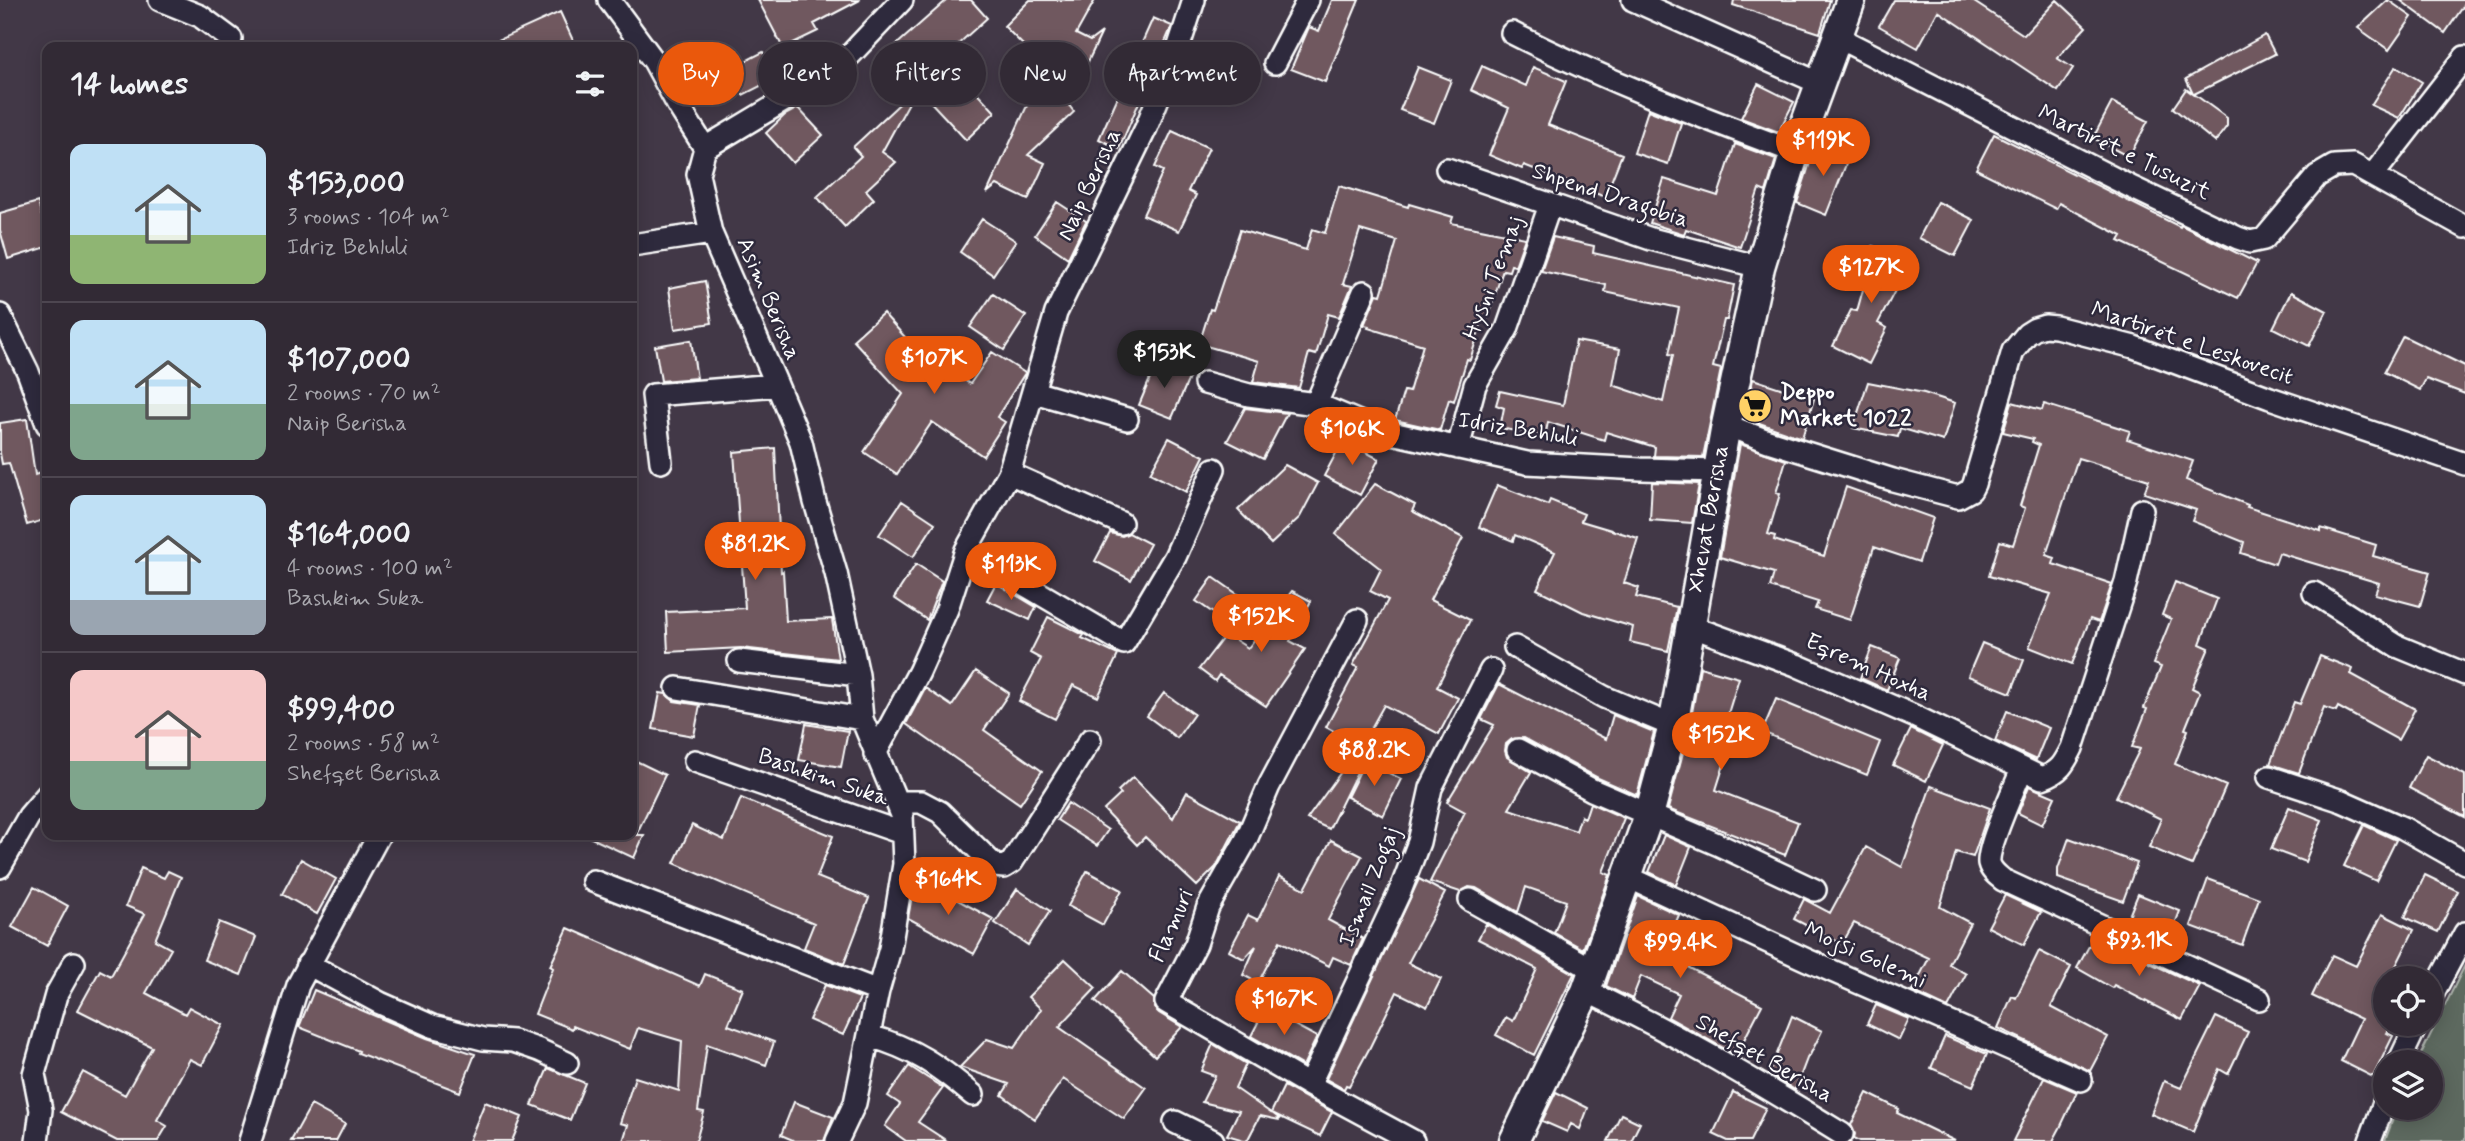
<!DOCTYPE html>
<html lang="en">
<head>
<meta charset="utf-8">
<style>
	:root { --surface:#322a35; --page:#3d3641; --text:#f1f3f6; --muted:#a8a7ad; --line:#4d4650; --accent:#ea580c }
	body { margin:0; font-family:Mynerve,sans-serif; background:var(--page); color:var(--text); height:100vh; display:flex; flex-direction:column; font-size:26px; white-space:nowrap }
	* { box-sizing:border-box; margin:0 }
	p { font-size:23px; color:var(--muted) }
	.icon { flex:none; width:38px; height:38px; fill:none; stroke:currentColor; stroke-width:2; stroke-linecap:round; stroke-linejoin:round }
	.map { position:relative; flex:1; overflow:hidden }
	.panel { position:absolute; left:42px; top:42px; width:595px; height:798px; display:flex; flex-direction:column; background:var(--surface); border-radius:14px; box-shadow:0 4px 18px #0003,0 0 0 2px var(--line) }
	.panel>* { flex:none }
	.guide { position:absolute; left:658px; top:42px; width:665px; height:63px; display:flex; gap:14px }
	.tools { position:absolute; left:2373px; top:966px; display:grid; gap:14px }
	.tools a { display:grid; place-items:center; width:70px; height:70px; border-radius:50%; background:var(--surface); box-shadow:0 4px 18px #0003,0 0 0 2px var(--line); font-size:35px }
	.price { position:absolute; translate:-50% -60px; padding:0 16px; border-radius:24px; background:var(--accent); color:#fff; font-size:23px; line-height:46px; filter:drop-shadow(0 2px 4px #0008) }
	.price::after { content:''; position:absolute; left:50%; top:42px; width:21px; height:16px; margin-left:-10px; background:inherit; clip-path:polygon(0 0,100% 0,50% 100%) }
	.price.selected { background:#222; color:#fff }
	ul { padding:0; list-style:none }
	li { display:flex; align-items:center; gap:21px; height:175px; padding:0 28px }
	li+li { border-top:2px solid var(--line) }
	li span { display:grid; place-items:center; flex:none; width:196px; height:140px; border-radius:14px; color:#555 }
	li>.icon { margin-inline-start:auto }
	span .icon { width:84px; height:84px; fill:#fffc; stroke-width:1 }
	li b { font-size:30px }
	h2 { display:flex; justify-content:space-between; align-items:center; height:84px; padding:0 28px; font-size:30px }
	.chip { padding:0 24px; border-radius:32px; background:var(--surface); box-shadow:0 4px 18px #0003,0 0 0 2px var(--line); font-size:24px; line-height:63px }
	.chip.selected { background:var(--accent); color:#fff }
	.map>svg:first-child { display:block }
	.green { fill:#5d695e; stroke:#aeb4ae; stroke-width:2 }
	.building { fill:#6f585f; stroke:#fff; stroke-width:2 }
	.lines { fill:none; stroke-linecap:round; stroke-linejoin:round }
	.street-casing { stroke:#fff; stroke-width:26 }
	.secondary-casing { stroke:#fff; stroke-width:33 }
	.street { stroke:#2f2a3d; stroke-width:21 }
	.secondary { stroke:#2f2a3d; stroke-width:28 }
	.labels { text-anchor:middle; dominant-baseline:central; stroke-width:5; stroke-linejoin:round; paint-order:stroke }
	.street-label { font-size:23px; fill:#fff; stroke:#2f2a3d }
	.poi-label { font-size:23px; font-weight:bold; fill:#fff; stroke:#2f2a3d; text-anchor:start }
</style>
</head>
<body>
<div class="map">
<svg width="2465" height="1141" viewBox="0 0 2465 1141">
	<rect width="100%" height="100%" fill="#423847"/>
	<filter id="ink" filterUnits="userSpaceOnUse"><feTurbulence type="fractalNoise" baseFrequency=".0143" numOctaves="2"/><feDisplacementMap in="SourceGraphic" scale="14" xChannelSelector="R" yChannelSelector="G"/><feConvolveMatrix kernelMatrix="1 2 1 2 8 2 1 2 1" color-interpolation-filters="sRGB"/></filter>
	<g filter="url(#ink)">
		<!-- green -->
		<path class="green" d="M2465,965V1141H2385L2397,1108H2431V1062H2417Z"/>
		<!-- building -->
		<path class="building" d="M758,0H860L814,24L818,31L783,48Z
			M947,0H971L987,18L944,57L995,112L966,140L886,54Z
			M1030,0H1095L1076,34L1090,41L1102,32L1068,104L1074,112L1028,155L1045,163L1028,200L997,185L987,193L1031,97L1059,70L1039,61L1004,26Z
			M1332,0H1359L1325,82L1291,69L1309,27L1319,31Z
			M1734,0H1830L1820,33L1733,5Z
			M1894,0H1971L2024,35L2057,0L2086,27L2057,58L2073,68L2058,91L1938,11L1918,48L1879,26Z
			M2388,0L2412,17L2389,50L2358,28Z
			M2400,0H2465V4L2445,33Z
			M560,12L576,47H483Z
			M1153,18L1172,26L1119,149L1099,139Z
			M2265,35L2275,54L2194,94L2227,118V126L2215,142L2173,108L2186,89L2193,94L2186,79Z
			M763,52L776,78L743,95L730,69Z
			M1482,66L1526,86L1533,67L1566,81L1548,125L1622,154L1605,197L1524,165L1522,169L1489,155L1509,108L1471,90Z
			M2396,66L2422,82L2399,118L2371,105Z
			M1418,67L1451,80L1434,123L1400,110Z
			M1758,84L1794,102L1781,127L1786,128L1784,134L1741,118Z
			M908,96L911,99L882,152L896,162L866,190L874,199L845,227L817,197L861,156L853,147Z
			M2112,102L2148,121L2129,157L2093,138Z
			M798,108L823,135L793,163L766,133L785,115Z
			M1648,110L1681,123L1668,164L1634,153Z
			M1172,131L1209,148L1188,191L1196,195L1179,231L1143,215L1163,171L1155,167Z
			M1994,134L2180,227L2181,225L2257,263L2238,298L2119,241L2122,236L2059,203L2056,209L1976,169Z
			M1817,141L1850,154L1826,215L1797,203Z
			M1735,144L1776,159L1766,192L1759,189L1740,247L1686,229L1684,234L1650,223L1664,179L1718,196Z
			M1339,186L1408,207L1409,204L1453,217L1451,223L1525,238L1515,266L1511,265L1509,271L1503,270L1487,319L1483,318L1470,360L1467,359L1454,401L1449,399L1440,430L1395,420L1404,391L1409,392L1423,345L1368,328L1369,326L1364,325L1377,294L1381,295L1397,241L1360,230L1343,284L1352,286L1339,317L1328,314L1316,355L1309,353L1299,388L1253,382L1259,361L1199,344L1210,309L1213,310L1240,230L1306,250L1312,229L1325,233Z
			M38,202L47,235V247L8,259L0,230V213Z
			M1057,202L1086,221L1068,258L1035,235Z
			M1938,202L1974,220L1955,256L1919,238Z
			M982,219L1016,241L993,275L960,252Z
			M1553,237L1594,246L1593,253L1734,285L1727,320H1724L1713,367L1721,369L1703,457L1654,456L1655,447L1606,432L1604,440L1548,422L1545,437L1500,428L1504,408L1496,405L1500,391L1563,405L1576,341L1620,349L1613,385L1663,402L1673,355L1669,354L1679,308L1605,292L1606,285L1541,271Z
			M1873,246L1909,264L1878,323L1887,328L1869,364L1833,346L1851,310L1857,311L1864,286L1855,282Z
			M705,281L712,323L675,329L669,288Z
			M2291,292L2327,311L2309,346L2273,328Z
			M993,294L1026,316L1004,350L970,327Z
			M883,313L915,348L970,384L992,352L1025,373L997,417L1005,422L983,456L932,422L897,474L864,452L903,394L853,340Z
			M2403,336L2465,366V394L2426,379L2420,390L2384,372Z
			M691,340L697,378L661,381L655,346Z
			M1157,362L1190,376L1172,418L1139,405Z
			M1753,379L1814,399L1802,438L1745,418Z
			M1868,382L1924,393L1955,403L1943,441L1900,428L1898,437L1853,428Z
			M2012,402L2042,410L2044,404L2130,431L2127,439L2193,461L2186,480L2248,505L2247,507L2321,531V528L2376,545L2373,556L2430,572L2420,606L2375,594L2379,583L2279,553L2275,564L2241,553L2244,542L2192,521L2196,510L2144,493L2149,480L2078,458L2046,555L2055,558L2053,564L2112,584L2099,622L2090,619L2072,664L2029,647L2051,594L1989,576L2000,541L2013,545L2025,508L2020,506L2039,445L2032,442L2033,439L2003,432Z
			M1245,408L1287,413L1263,459L1227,441Z
			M27,419L35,475L47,471V519L27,525L9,463L2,464L0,453V423Z
			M1169,438L1204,456L1186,492L1150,473Z
			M1343,440L1379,459L1360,495L1324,476Z
			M1740,444L1786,460L1776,493L1780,494L1768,534L1775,536L1774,540L1824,556L1846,487L1933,518L1919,562L1874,547L1850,620L1815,609L1818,602L1770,587L1774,573L1720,557Z
			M775,448L781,572L783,571L786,621L832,619L838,659L741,648L668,652L666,612L745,608L734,452Z
			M1285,465L1318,483L1300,517L1271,544L1238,510Z
			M1652,482L1699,484L1692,523L1650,520Z
			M1375,484L1415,505L1412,511L1463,538L1430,600L1470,620L1437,687L1458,698L1439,734L1384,705L1361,746L1326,727L1358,667L1353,665L1388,600L1370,591L1381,569L1336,534Z
			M1497,485L1548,505L1550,500L1584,514L1581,521L1638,538L1624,583L1639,588L1636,597L1677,607L1668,651L1630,642L1633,627L1583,612L1537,589L1555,552L1515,535L1513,541L1479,527Z
			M902,501L935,523L913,557L879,535Z
			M1110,533L1122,536L1129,533L1150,544L1131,580L1095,561Z
			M916,564L942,581L927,620L894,598Z
			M1213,577L1253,605L1239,631L1196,601Z
			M2175,582L2217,599L2200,644L2209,648L2192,688L2200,692L2185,729L2188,730L2175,764L2226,786L2192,865L2149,847L2161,819L2116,797L2140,749L2132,747L2147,709L2144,708L2161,667L2153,664L2171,619L2162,615Z
			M996,583L1036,607L1030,620L987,600Z
			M1292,591L1311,601L1290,641L1305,649L1266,706L1219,675L1215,681L1199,669L1226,634L1248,648Z
			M1048,617L1084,635L1082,638L1118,655L1098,697L1073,685L1055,719L1019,701L1041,659L1030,653Z
			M1982,643L2024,660L2011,693L1968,676Z
			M1872,647L1900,658L1887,690L1860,678Z
			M2320,656L2353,669L2351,674L2415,709L2398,740L2338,707L2336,711L2324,707L2299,773L2270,764L2294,702L2300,704Z
			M1700,667L1739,678L1726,720L1737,723L1716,790L1798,822L1785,855L1668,809L1689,730Z
			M976,671L1009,693L984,730L1042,771L1020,804L906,724L925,688L952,706Z
			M1499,684L1606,739L1613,715L1654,732L1637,795L1598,778L1524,738L1512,739L1506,744L1505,751L1507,757L1531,772L1509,809L1576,831L1581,816L1585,818L1590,803L1624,818L1603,872L1610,875L1583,949L1554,933L1566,901L1526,887L1518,912L1476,888L1469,887L1460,892L1430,882L1465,812L1447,802L1494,725L1481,719Z
			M660,693L666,694L674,701L700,705L694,736L653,729Z
			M1164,693L1194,714L1177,738L1147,716Z
			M1776,699L1880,742L1867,775L1762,732Z
			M2007,711L2049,728L2036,760L1995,741Z
			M806,724L848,731L841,767L799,760Z
			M1911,729L1943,745L1926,781L1893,765Z
			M1354,754L1363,760L1329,829L1307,819Z
			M2426,755L2465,775V817L2409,788Z
			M632,759L665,775L636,835H644L634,858L585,835H632Z
			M1365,761L1401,779L1383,816L1347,797Z
			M1133,777L1173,818L1187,792L1240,821L1216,867L1197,886L1145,837L1137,845L1104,810L1121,794L1118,791Z
			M1931,786L1990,808L1973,857L1956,852L1940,907L1970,923L1949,964L1966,974L1948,1008L1912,991L1929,958L1854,923L1842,944L1794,919L1804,899L1830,913L1866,847L1902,867Z
			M2029,786L2055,797L2042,825L2018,813Z
			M741,798L833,836L817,877L869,898L844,964L804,948L814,923L674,863L692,825L724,840Z
			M1068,803L1108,830L1097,846L1057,820Z
			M2289,807L2322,820L2305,862L2271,849Z
			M2364,825L2396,840L2376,881L2344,866Z
			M1664,835L1691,847L1676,885L1649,872Z
			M2069,838L2137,863L2123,901L2058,878V869Z
			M1331,840L1362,856L1328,920L1363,939L1351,965L1333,957L1329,966L1280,941L1258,983L1243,975L1256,946L1244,959L1229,951L1248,915L1258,920L1279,876L1305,889Z
			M301,859L336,879L317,914L282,894Z
			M141,868L164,878L168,871L181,877L155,940L171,949L146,993L185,1014L189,1007L223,1025L202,1065L190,1059L157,1120L167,1126L158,1141H117L61,1112L83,1072L125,1095L152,1047L78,1010L100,970L111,976L145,914L126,906Z
			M1087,871L1122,890L1103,925L1068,906Z
			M2425,875L2458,891L2438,932L2405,917Z
			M917,878L993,919L974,954L908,918L914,884Z
			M1419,879L1445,893L1408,963L1441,979L1427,1007L1397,992L1369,1049L1349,1086L1346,1085L1344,1089L1326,1079Z
			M2208,879L2259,898L2242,945L2191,926Z
			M34,887L68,906L47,946L12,927Z
			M1017,889L1050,911L1028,945L995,923Z
			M2138,894L2180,911L2168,942L2126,923Z
			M2005,895L2041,912L2024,945L1988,927Z
			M1638,896L1679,915L1662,954L1762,1005L1736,1055L1668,1017L1679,994L1641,976L1632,999L1606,986Z
			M2382,914L2414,930L2390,978H2385V1024H2392L2387,1033L2393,1036L2373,1077L2341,1061L2361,1019L2312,996L2332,955L2356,966Z
			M219,922L256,937L241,975L204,960Z
			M1486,924L1574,974L1534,1055L1496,1035L1506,1017L1513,1021L1537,969L1478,939Z
			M568,928L700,986L705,974L743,989L728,1025L774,1042L766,1065L707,1044L698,1111L704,1112L696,1141H623L628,1125L620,1123L635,1077L679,1091L682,1041L638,1028L630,1049L573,1026L572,1029L535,1014L553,968L550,966Z
			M2094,937L2200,986L2182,1020L2114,985L2112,988L2077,968Z
			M2039,951L2071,967L2051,1007L2108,1037L2090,1071L1998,1028L2012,996L2016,998Z
			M1065,959L1096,988L1059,1027L1146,1088L1124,1119L1063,1079L1035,1119L1002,1095L1009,1084L960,1067L987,1039L1014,1048L1041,1009L1028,997Z
			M1122,971L1154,999V1008L1159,1013L1182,1027L1155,1056L1095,1001Z
			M825,985L860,998L843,1035L809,1020Z
			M314,990L427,1038L475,1054L460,1092L358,1053L359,1051L299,1027Z
			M1876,1005L1909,1019L1899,1040L1867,1024Z
			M1265,1009L1317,1037L1303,1066L1251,1036Z
			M1792,1016L1822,1031L1809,1057L1808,1056L1795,1090L1769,1074Z
			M2216,1017L2248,1032L2228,1074L2219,1069L2193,1132L2151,1114L2164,1081L2181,1088Z
			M1945,1036L1987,1054L1973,1086L1931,1068Z
			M1213,1044L1246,1064L1235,1088L1271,1113L1284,1086L1332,1112L1320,1136L1272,1113L1280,1119L1279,1120L1260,1116L1247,1141L1227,1135L1239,1111L1202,1102L1215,1076L1201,1071Z
			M909,1066L943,1088L918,1122L947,1141H906L885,1126L900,1104L888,1096Z
			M548,1068L585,1083L570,1120L532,1105Z
			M2044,1078L2077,1092L2060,1128L2053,1141H2013Z
			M1556,1092L1588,1108L1580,1129L1571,1124L1567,1132L1542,1121Z
			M1733,1092L1766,1108L1750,1141H1728L1713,1134Z
			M1867,1093L1899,1109L1897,1113L1955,1141H1860L1854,1138L1855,1134L1851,1125Z
			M485,1102L522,1117L512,1141H469Z
			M794,1102L833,1117L824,1141H795L781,1135Z
			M311,1105L345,1124L336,1141H291Z
			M1621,1114L1640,1123L1631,1141H1608Z"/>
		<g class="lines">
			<!-- street casing -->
			<g class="street-casing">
				<path id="street" d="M160,0L200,16L231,39
					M609,0L654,61L679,107L705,148L698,174L711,233
					M1633,0L1819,83
					M1512,33C1604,80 1698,116 1795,152
					M1837,37L2133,188L2238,238L2250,242L2264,239L2317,176L2334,166L2353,165L2465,227
					M1275,63L1308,0
					M705,148L825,76L848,57L902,0
					M1447,169L1651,239L1760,267
					M2373,175L2465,57
					M632,245L711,233L777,385
					M0,315L28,372L47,424
					M1205,383L1249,395L1316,404L1378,430L1527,463L1641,469L1718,471
					M1034,392L1127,419
					M1316,404L1364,292
					M1726,425L1768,441L1893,480L1958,497L1971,490L1974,484L2013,351L2027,334L2035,329L2045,326L2056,327L2134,347L2270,398L2465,464
					M1458,448L1475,385L1507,329L1550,205
					M661,462L653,395L777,385L801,442L815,502L836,573L858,675L862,719L902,815L904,864L890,949L878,991L855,1103L837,1141
					M1009,473L1121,523
					M966,550L1124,643L1175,557L1214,469
					M2314,593L2397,646L2465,674
					M1357,620L1269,786L1246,840L1208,907L1196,944L1166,1002L1309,1085L1413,1141
					M1690,626L1796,665L1914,716L2042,778C2060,772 2064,764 2072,748L2126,582L2142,510
					M1515,647L1604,697L1673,726
					M739,661L858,675
					M677,688L862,719
					M1518,750L1592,790L1717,844L1815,890
					M875,754L919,672L947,609L966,550L1009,473L1056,313L1146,128L1178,49L1194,0
					M695,761L902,833
					M2022,769C2015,787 1987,847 1989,863C1991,871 1997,875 2003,880L2259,999
					M2269,777L2342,801L2403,828L2465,863
					M897,802H921L940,812L995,866L1004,867L1012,862L1090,740
					M0,867L29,816L47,795
					M1628,877L1807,960L2081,1080
					M593,881L878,991
					M1470,900L1594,970
					M308,964L380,1003L432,1026L483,1039L513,1041L539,1050L567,1063
					M1586,991C1674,1032 1759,1083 1842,1134
					M2431,997L2465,933
					M869,1036C913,1048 939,1066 973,1095
					M2399,1062L2417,1024
					M1309,1085L1401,889L1419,842L1431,788L1491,670
					M1175,1122L1213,1141
					M37,1141L41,1110L34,1074L56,995L74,963
					M250,1141L298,985L379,835
					M2370,1141L2385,1100"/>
			</g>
			<!-- secondary casing -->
			<g class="secondary-casing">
				<path id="secondary" d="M1514,1141L1586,991L1649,815L1673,726L1726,425L1760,267L1795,152L1851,0"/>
			</g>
			<!-- street -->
			<use href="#street" class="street"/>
			<!-- secondary -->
			<use href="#secondary" class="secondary"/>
		</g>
	</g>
	<!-- icons -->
	<defs>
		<g id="supermarket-disc" transform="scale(1.75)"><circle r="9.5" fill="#ffd166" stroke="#2f2a3d"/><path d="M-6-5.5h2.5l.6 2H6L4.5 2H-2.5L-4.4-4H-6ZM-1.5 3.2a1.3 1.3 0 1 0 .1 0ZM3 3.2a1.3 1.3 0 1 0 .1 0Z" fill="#111"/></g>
	</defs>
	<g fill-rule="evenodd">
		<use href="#supermarket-disc" x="1755" y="406"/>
	</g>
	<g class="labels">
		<!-- street labels -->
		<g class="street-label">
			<text transform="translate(2124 153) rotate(26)">Martirët e Tusuzit</text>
			<text transform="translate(1090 185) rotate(-65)">Naip Berisha</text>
			<text transform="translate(1610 196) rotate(18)">Shpend Dragobia</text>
			<text transform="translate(1494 278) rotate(-69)">Hysni Temaj</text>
			<text transform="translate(768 299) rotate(67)">Asim Berisha</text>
			<text transform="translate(2192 344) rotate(19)">Martirët e Leskovecit</text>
			<text transform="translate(1518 430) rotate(9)">Idriz Behluli</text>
			<text transform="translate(1709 519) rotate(-80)">Xhevat Berisha</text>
			<text transform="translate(1868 668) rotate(24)">Eqrem Hoxha</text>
			<text transform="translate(823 778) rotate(19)">Bashkim Suka</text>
			<text transform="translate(1370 887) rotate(-68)">Ismail Zogaj</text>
			<text transform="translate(1172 926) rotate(-66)">Flamuri</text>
			<text transform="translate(1865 956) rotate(24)">Mojsi Golemi</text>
			<text transform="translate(1764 1059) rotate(30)">Shefqet Berisha</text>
		</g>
		<!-- poi labels -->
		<g class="poi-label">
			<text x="1780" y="393">Deppo<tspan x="1780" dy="26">Market 1022</tspan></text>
		</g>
	</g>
</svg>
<div class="tools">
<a><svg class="icon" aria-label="locate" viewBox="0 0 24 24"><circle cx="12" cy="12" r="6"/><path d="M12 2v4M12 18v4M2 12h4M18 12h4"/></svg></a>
<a><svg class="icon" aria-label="layers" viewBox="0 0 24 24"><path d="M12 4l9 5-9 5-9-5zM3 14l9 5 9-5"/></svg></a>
</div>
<b class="price" style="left:1823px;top:178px">$119K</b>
<b class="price" style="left:1871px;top:305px">$127K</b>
<b class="price selected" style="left:1164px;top:390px">$153K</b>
<b class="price" style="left:934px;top:396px">$107K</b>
<b class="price" style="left:1352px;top:467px">$106K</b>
<b class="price" style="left:755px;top:582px">$81.2K</b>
<b class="price" style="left:1011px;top:602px">$113K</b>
<b class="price" style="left:1261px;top:654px">$152K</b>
<b class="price" style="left:1721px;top:772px">$152K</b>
<b class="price" style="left:1374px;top:788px">$88.2K</b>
<b class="price" style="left:948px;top:917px">$164K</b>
<b class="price" style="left:2139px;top:978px">$93.1K</b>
<b class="price" style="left:1680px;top:980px">$99.4K</b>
<b class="price" style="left:1284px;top:1037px">$167K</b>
<div class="guide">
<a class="chip selected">Buy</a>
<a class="chip">Rent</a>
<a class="chip">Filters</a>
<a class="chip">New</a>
<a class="chip">Apartment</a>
</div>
<section class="panel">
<h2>14 homes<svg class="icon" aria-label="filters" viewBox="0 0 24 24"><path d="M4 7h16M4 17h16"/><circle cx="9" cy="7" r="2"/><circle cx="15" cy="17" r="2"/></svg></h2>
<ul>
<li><span style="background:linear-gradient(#bfe0f5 65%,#8fb573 0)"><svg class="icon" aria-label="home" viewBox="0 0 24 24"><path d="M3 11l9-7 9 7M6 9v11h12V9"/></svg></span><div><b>$153,000</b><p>3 rooms · 104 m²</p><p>Idriz Behluli</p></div></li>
<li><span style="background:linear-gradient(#bfe0f5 60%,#7fa58c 0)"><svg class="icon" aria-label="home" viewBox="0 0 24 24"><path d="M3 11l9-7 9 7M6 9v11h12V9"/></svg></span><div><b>$107,000</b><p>2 rooms · 70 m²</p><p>Naip Berisha</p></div></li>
<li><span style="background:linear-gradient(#bfe0f5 75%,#9aa5b1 0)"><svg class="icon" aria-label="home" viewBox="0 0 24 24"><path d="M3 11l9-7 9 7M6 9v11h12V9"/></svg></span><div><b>$164,000</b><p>4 rooms · 100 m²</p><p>Bashkim Suka</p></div></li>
<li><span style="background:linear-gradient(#f6c9c9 65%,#7fa58c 0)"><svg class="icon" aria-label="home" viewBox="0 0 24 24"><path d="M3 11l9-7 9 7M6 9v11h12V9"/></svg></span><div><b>$99,400</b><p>2 rooms · 58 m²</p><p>Shefqet Berisha</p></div></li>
</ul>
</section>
</div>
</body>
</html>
